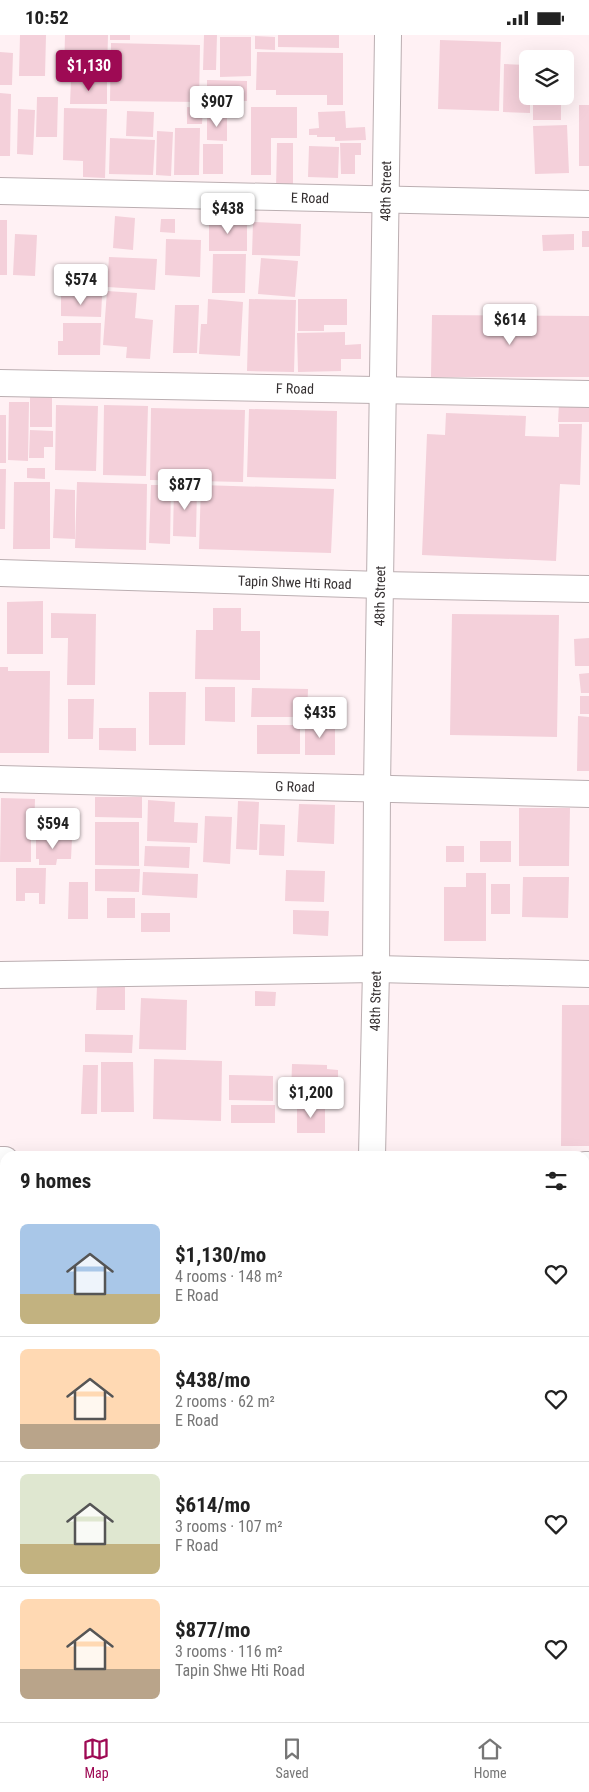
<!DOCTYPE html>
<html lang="en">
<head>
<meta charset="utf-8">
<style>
	:root { --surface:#fff; --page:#f6f6f6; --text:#222; --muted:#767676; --line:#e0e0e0; --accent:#9e0a54 }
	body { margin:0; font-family:"Roboto Condensed",sans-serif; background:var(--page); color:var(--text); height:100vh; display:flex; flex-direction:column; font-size:19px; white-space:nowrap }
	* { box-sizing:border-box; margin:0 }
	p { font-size:16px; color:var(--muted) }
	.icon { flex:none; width:28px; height:28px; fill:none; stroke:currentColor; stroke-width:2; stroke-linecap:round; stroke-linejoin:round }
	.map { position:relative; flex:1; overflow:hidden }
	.side { position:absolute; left:0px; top:1116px; width:590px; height:571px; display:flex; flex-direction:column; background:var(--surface); border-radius:15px 15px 0 0; box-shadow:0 5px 20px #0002 }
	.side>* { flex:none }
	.controls { position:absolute; left:519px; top:15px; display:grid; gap:10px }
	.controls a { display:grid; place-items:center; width:55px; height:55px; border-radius:8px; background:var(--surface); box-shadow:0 5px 20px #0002; font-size:25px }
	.price { position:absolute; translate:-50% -42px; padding:0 11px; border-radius:5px; background:#fff; color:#222; font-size:16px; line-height:32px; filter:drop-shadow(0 1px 2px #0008) }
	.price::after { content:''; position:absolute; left:50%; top:30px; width:15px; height:11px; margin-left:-8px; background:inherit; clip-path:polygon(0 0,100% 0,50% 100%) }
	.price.on { background:var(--accent); color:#fff }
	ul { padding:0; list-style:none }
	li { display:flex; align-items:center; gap:15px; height:125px; padding:0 20px }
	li+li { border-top:1px solid var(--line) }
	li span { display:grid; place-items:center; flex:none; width:140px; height:100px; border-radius:8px; color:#555 }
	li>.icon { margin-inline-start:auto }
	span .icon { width:60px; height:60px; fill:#fffc; stroke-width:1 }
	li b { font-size:21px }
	h2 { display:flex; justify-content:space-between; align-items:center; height:60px; padding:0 20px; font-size:21px }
	.status { display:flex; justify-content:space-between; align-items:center; height:35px; padding:0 25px; background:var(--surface); direction:ltr }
	.status svg { height:14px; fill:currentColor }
	.tabs { display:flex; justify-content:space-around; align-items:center; height:70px; border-top:1px solid var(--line); background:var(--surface); font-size:14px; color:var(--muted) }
	.tabs a { display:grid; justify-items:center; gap:2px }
	.tabs .on { color:var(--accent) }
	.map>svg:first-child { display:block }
	.building { fill:#f4d0da }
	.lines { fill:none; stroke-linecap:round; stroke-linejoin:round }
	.street-casing { stroke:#bbaeb1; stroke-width:28 }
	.street { stroke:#fff; stroke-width:26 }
	.labels { text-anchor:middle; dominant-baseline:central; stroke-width:4.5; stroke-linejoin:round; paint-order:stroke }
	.street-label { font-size:14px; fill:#353031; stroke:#fff }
</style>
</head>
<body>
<div class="status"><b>10:52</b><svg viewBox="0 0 49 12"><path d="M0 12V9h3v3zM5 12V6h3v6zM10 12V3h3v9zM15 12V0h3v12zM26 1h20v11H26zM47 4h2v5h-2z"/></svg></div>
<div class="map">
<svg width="589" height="1687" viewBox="0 0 589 1687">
	<rect width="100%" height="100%" fill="#fff1f4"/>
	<!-- building -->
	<path class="building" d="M20,0H46L45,41H19Z
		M65,0H108L107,37H64Z
		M110,0H130V5H110Z
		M204,0H217L216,35H203Z
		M278,0H339V13L278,12Z
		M255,1L275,2V15L255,14Z
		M220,2H251V41L220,42Z
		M440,5L501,7L499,76L438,74Z
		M111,8L200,10L199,67L110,66Z
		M0,17L13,18L12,50H0Z
		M257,17L343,18V70H327V60H276V55H256Z
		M504,29L528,30V61H530V78L503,77Z
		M71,45L107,46V69H70Z
		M207,45L247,46V66L207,65Z
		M0,58L11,59L10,121H0Z
		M533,61H561V85H533Z
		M37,62H58L57,102H36Z
		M579,70H589V131H579Z
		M187,72L203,73L202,89H187Z
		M251,72H297V103H271V140H251Z
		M64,73L107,74L105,143L83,142V126L63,125Z
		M18,74L35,75L33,120L17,119Z
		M127,76L154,77L153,102L126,101Z
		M345,76L346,93L365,92L366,105L335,106V102H317V100H309V94L319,93L318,77Z
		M207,80L227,81V106L207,105Z
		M567,90L569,138L535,139L533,91Z
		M175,93H200L199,140H174Z
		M157,96L173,97L171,141L156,140Z
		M110,103L155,105L153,140L109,139Z
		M277,108H293V154H276Z
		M340,108H361V120H355V139H341Z
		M203,109H223V139H203Z
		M309,111L339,112L338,143L308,142Z
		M115,181L135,183L133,215L113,213Z
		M161,184H175V198L160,197Z
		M209,184L247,185V216H209Z
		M0,185H7V240H0Z
		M253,187L301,189L300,221L252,220Z
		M582,196H589V212H582Z
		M15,199L37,200L35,241L13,240Z
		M574,199V215L543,216L542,200Z
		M166,204L201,205L200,242L165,240Z
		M213,219H246L245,258H212Z
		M109,222L157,224L155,255L107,252Z
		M261,223L298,226L295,262L258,259Z
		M107,256L137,258L135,283L153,285L150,324L126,323L127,312L103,310Z
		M61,260L102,261L101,282L61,281Z
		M208,264L243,267L240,321L199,319L201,289H207Z
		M249,264L296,265L294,337L247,336Z
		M298,264H347V290H324V296H298Z
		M175,270H199L197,318H173Z
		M432,280L589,281V342H431Z
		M63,288H101L100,320H58V306H63Z
		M345,297V310L361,309V324H341V336L298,337L297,298Z
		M30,358L52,359V392H30Z
		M9,367H29L28,426L8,425Z
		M559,369L589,370V387H558Z
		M56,370L98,371L96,436L55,435Z
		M104,370L148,371L146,441L103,440Z
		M151,373L245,375L243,447L150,445Z
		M249,374L337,376L336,444L247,442Z
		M446,378L526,381L525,401L559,402V389H582L580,450L560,449L556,526L422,520L427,399L445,400Z
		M0,380H6V428H0Z
		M30,395L53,396V412H44V423H29Z
		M27,433H45V444L27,443Z
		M0,434H6L5,494H0Z
		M14,447H50V514H13Z
		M77,447L147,449L146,515L75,513Z
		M151,450H171L170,509L149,508Z
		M201,450L334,454L331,518L199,514Z
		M174,451H197L196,502L173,501Z
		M55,454L75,455V504L53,503Z
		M43,566V619H7V567Z
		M213,573H241V596H260V645L195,644L196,595H213Z
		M51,578L96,579L95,650H67L68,603H51Z
		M452,579L559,580L557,702L450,700Z
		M589,603V631H575L574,604Z
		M0,632H8V636H50L49,718H0Z
		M589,638V658H581L579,639Z
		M205,652H235V687L205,686Z
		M252,653L308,654L307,682H251Z
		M149,657H186L185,710H149Z
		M580,661H589V679H580Z
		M68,664H94L93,704H68Z
		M578,681L589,682V736H577Z
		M305,688H335V720H305Z
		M257,690H300V719H257Z
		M99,693H136V716L99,715Z
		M95,762H142V783L95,782Z
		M1,763L35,764L34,801H31V827H0Z
		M148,765L175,767L174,787L198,788L197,808L147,806Z
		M238,766L259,767L257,815L236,814Z
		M299,769L335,770L334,809L297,807Z
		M519,773H570L569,831H519Z
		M205,781L232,782L230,829L203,827Z
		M95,787H139V831L95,830Z
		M40,788H71V800H39Z
		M260,789L285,790L284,821L259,820Z
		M36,802L72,803L71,824H57L56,830H39V824H36Z
		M480,806H511V827H480Z
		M145,811L190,812L189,833L144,831Z
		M446,811H464V827H446Z
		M16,833H46L45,869H39V858H25V866H16Z
		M95,834H140L139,857L95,856Z
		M286,835L325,836L324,867L285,866Z
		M143,837L198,839L197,863L142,860Z
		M466,838H486V906H444V852H466Z
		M523,842H569L568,883L522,882Z
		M69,847H88V884H68Z
		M491,849H510V879H491Z
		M107,863H135V883H107Z
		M293,875L329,876L328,901L293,899Z
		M141,878H170V897H141Z
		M97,951L125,952V975H96Z
		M255,956L276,957L275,971H255Z
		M141,963L187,965L186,1015L139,1014Z
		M562,970H589V1111H561Z
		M85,999L133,1000L132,1018L85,1017Z
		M154,1024L222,1026L221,1086L153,1084Z
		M101,1027H133L134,1077H101Z
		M292,1029L327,1030V1034L338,1035V1058H326V1062L291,1061Z
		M83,1030H98L97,1079H81Z
		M229,1040L273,1041V1066L229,1065Z
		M297,1069H325V1098H297Z
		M231,1070H275V1088H231Z
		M585,1148H589V1219H585Z
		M2,1154H5V1277H0Z
		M585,1228H589V1257H585Z
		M0,1353H5V1491H0Z
		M585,1368H589V1428H585Z
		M587,1444H589V1505H585Z
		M0,1544H5V1580H0Z
		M0,1610H5V1670H0Z
		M585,1625H587V1668H585Z
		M119,1682H162V1687H119Z
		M167,1682H212V1687H167Z
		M422,1682H442V1687H422Z
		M444,1682H491V1687L444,1686Z
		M497,1682H535V1687H497Z"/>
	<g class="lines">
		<!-- street casing -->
		<g class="street-casing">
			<g id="street">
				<path id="s1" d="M0,156L589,169"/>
				<path id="s2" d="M0,348L589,359"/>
				<path id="s3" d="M0,538L381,550L589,554"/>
				<path id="s4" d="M0,744L589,759"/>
				<path d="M0,940L376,934L589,939"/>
				<path id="s5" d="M372,1121L376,934L377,753L388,0"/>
				<path d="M0,1125H5"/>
				<path d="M585,1130H589"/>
				<path d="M0,1326H5"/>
				<path d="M585,1333H589"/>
				<path d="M0,1537H5"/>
				<path d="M585,1543H589"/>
				<path d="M348,1687V1682"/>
			</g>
		</g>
		<!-- street -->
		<use href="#street" class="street"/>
	</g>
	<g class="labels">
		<!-- street labels -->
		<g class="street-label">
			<text stroke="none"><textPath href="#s5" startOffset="965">48th Street</textPath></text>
			<text stroke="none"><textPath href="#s1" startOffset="310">E Road</textPath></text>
			<text stroke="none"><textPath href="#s2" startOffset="295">F Road</textPath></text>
			<text stroke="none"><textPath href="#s3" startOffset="295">Tapin Shwe Hti Road</textPath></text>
			<text stroke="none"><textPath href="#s5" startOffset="560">48th Street</textPath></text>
			<text stroke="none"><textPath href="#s4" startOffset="295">G Road</textPath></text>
			<text stroke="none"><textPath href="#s5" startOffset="155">48th Street</textPath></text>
		</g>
	</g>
</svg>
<div class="controls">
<a><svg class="icon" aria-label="layers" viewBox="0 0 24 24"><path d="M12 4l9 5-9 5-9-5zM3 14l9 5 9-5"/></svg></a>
</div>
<b class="price on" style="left:89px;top:57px">$1,130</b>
<b class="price" style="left:217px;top:93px">$907</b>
<b class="price" style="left:228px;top:200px">$438</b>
<b class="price" style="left:81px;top:271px">$574</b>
<b class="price" style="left:510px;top:311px">$614</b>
<b class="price" style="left:185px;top:476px">$877</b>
<b class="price" style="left:320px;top:704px">$435</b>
<b class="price" style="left:53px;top:815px">$594</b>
<b class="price" style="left:311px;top:1084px">$1,200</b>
<section class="side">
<h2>9 homes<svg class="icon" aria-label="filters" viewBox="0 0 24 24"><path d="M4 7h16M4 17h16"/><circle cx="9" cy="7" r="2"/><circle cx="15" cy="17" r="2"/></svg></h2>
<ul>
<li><span style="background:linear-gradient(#a9c7e8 70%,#c2b280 0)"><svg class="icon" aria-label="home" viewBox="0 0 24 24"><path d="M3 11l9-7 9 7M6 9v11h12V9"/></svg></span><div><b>$1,130/mo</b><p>4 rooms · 148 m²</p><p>E Road</p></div><svg class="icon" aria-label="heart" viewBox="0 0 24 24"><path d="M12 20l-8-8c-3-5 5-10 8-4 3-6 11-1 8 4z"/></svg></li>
<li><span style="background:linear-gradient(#ffd9b3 75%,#b9a48a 0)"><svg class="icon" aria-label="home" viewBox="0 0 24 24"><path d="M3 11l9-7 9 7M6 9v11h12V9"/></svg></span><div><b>$438/mo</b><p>2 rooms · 62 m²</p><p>E Road</p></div><svg class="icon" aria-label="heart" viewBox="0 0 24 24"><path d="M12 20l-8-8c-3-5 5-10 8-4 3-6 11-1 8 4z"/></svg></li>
<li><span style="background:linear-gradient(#dfe7d0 70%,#c2b280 0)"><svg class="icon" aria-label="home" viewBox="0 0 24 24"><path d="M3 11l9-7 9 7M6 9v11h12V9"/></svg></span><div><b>$614/mo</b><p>3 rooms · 107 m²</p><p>F Road</p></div><svg class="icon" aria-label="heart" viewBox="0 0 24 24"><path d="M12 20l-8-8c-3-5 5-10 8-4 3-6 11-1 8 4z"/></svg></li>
<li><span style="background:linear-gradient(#ffd9b3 70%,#b9a48a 0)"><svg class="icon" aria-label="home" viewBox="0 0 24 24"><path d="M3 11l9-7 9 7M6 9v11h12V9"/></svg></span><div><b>$877/mo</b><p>3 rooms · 116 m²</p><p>Tapin Shwe Hti Road</p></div><svg class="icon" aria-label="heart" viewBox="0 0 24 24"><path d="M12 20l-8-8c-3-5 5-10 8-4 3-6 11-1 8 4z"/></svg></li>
</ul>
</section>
</div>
<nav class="tabs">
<a class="on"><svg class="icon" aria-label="map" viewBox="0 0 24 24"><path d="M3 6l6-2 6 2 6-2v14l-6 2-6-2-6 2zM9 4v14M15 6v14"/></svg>Map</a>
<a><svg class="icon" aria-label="saved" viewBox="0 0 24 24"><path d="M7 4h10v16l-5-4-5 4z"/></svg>Saved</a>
<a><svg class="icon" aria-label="home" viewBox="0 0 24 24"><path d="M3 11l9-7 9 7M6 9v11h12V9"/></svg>Home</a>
</nav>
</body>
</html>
